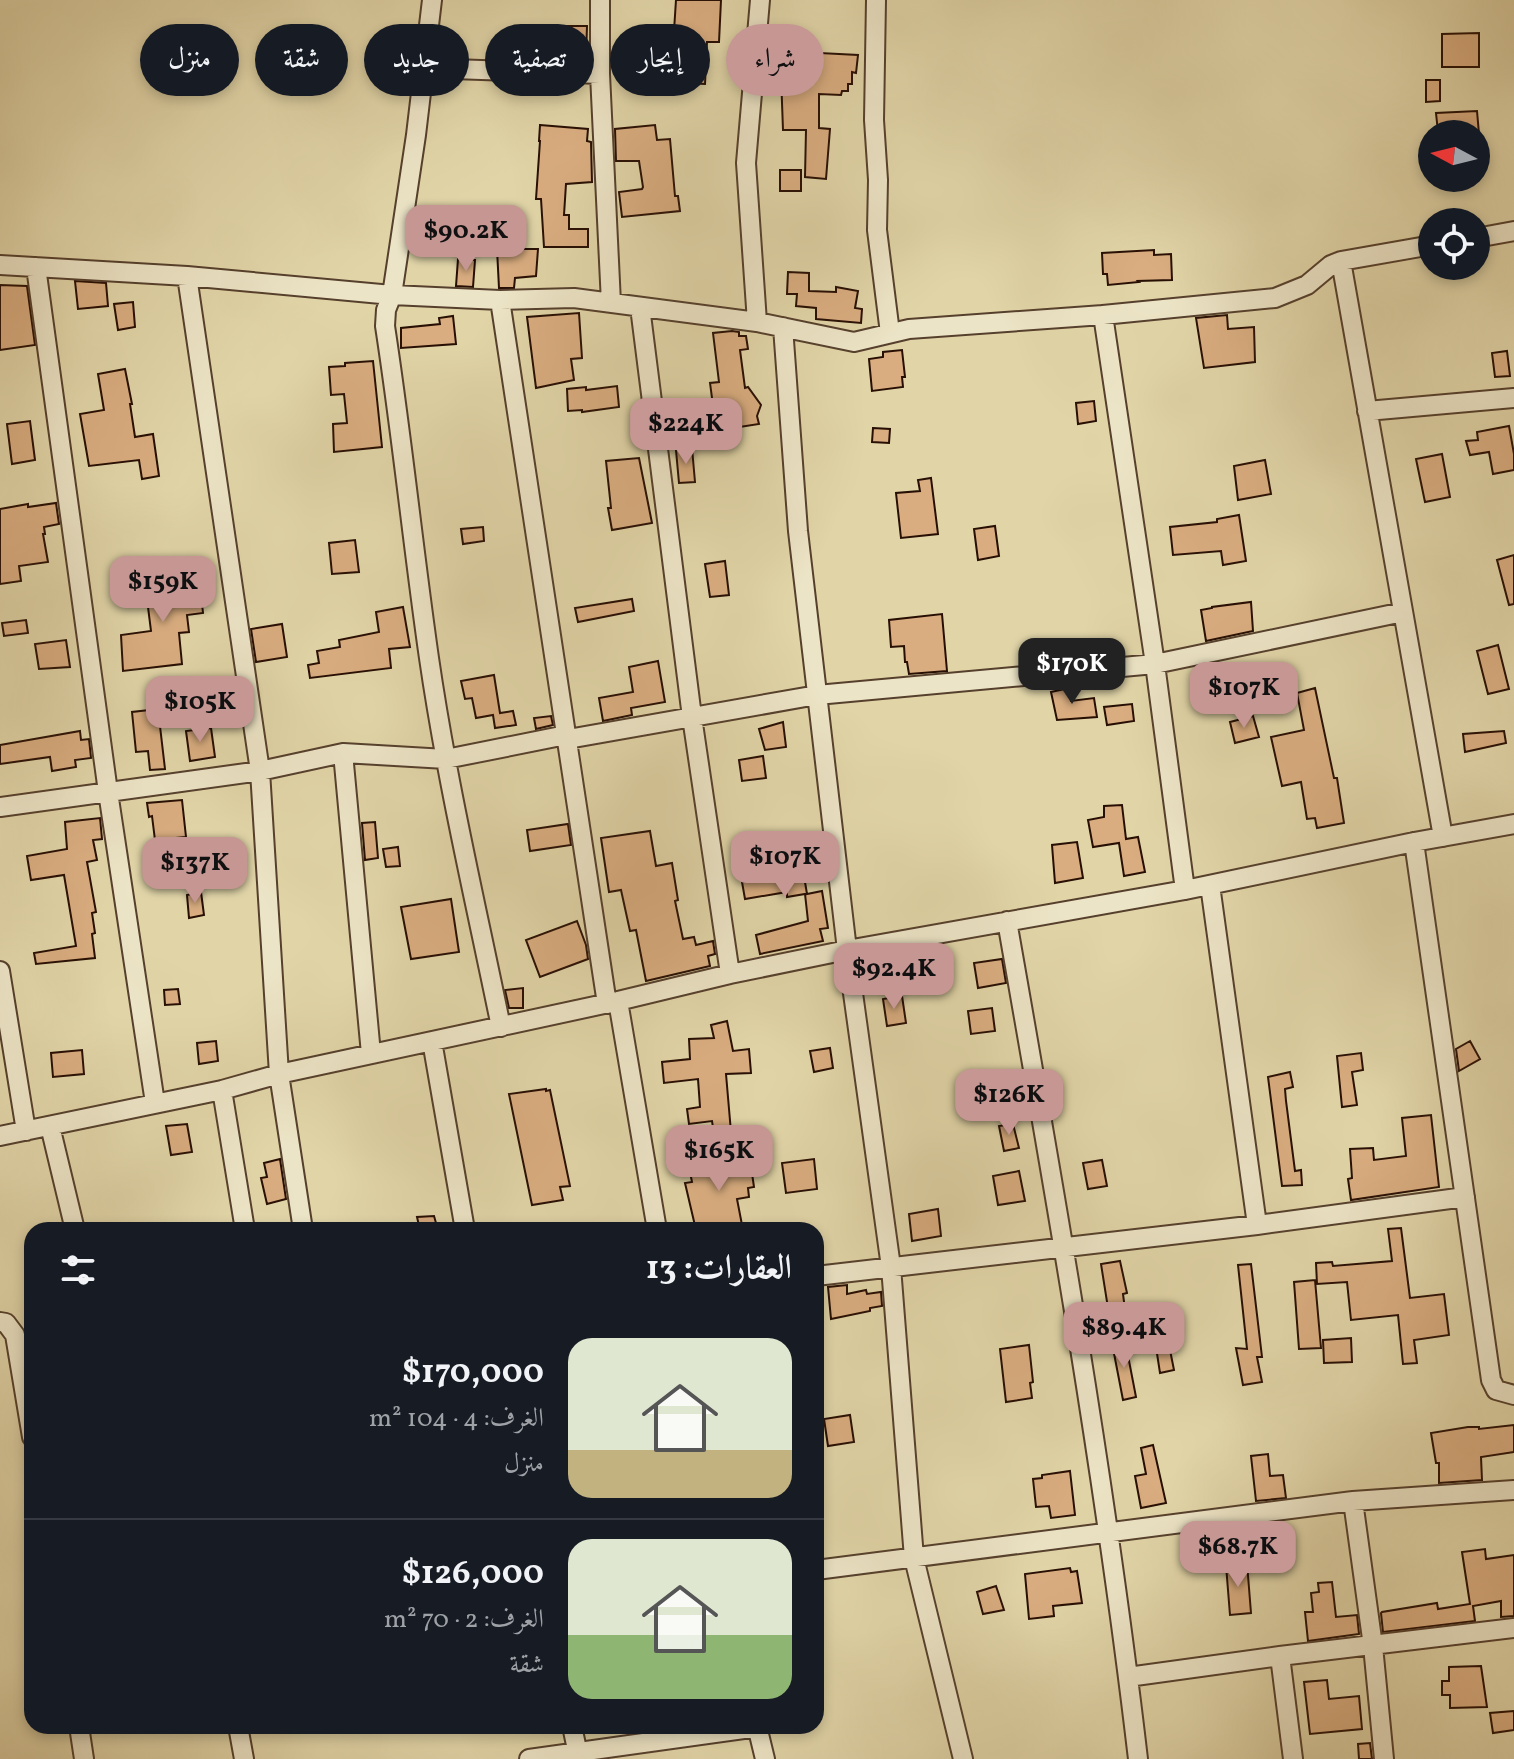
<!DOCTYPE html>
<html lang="ar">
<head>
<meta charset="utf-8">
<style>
	:root { --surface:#171b24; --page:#20242c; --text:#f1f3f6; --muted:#9ea1a6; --line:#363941; --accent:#c59692 }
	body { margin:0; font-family:Vollkorn,Amiri,serif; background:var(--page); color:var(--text); direction:rtl; height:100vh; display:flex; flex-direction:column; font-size:30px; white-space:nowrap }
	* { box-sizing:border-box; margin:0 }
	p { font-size:26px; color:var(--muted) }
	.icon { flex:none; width:44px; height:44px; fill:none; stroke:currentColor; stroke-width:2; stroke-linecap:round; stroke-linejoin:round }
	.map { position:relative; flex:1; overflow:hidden; direction:ltr }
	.drawer { position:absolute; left:24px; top:1222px; width:800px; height:512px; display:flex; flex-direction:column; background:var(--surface); border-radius:24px; box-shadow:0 4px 12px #0003; direction:rtl }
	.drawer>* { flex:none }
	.banner { position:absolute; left:24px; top:24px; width:800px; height:72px; direction:rtl; display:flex; gap:16px }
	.needle { width:52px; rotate:277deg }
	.buttons { position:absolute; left:1418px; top:120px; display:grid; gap:16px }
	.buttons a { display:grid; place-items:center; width:72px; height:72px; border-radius:50%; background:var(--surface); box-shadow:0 4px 12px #0003; font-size:40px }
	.price { position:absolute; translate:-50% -68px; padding:0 18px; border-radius:16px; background:var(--accent); color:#111; font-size:26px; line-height:52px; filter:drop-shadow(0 2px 4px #0008) }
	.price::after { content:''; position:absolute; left:50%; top:48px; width:24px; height:18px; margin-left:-12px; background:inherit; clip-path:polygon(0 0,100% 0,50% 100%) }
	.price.selected { background:#222; color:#fff }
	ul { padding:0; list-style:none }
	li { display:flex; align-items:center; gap:24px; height:200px; padding:0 32px }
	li+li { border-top:2px solid var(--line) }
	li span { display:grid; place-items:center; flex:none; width:224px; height:160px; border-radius:24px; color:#555 }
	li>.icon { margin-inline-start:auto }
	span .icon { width:96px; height:96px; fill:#fffc; stroke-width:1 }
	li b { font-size:34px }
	h2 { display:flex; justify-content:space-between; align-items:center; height:96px; padding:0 32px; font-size:34px }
	.chip { padding:0 28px; border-radius:36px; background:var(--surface); box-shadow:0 4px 12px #0003; font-size:28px; line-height:72px }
	.chip.selected { background:var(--accent); color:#111 }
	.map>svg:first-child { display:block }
	.building { fill:#d9ad80; stroke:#280f04; stroke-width:2 }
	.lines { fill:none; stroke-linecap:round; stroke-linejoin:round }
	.street-casing { stroke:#56402d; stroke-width:22 }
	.street { stroke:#ece4c6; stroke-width:18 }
</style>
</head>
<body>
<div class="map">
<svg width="1514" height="1759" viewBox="0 0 1514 1759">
	<rect width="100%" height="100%" fill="#e1d5a8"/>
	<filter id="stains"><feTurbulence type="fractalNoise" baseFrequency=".0025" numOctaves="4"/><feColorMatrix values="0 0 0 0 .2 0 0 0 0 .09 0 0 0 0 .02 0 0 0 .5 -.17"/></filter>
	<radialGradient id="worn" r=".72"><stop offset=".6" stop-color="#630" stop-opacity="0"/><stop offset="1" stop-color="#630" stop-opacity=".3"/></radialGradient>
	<!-- building -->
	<path class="building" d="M676,0H721L719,42H707L705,84L683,83L684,70H674V66L641,63L642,45L673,46Z
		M551,26H587L586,57L575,56V61H559V55H541V34H551Z
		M1479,33V67H1442V34Z
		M783,52L820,56V53L858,55L856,73L852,72V84H848V91H842L841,95L819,94V128L830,129L826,179L805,177L806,130H783L781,75Z
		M1426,80H1440V101L1426,102Z
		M1477,111L1479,134H1443L1442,132H1438L1436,113Z
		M540,125L588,129L587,141L591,142L592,182L566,184L564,215H569V229H588V247H544L541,199H536L540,141H539Z
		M655,125L657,140L670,139L675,196H678L680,211L622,217L619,192L642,189L643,187L639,161H616L615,129Z
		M780,170H801V191H780Z
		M497,249H538L536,276L515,278L514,288H499Z
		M1154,250V255L1171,254L1172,280L1138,281L1139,282L1108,285L1107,274H1103L1102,253Z
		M458,259L475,260L473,287L456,286Z
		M788,272L809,273V291L836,292V287L858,291L855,308L862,309L861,323L816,319V308L796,306L797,294H787Z
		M75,281L106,283L108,306L78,309Z
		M0,285L27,286L35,345L0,350Z
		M133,302L135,327L118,330L114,304Z
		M579,313L582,358L571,359L574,380L536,388L527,317Z
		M1227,315L1228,329L1254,327L1255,362L1204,368L1196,318Z
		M453,316L456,344L401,348V328L440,324L439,318Z
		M732,331L739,332V336H746L748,349L740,350L745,388L748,387L761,405L757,416L759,424L707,432L706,414L714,413L710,383L719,382L713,333Z
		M902,350L905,377H902L903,387L872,391L869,359L883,357V352Z
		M1507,351L1510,376L1495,377L1492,353Z
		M373,361L382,447L334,452L333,424L347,423L344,394L331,395L329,367L345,366V363Z
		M125,369L132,404H130L135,437L153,434L159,476L142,479L139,460L89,466L80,414L104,410L98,374Z
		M617,386L619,407L582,412V410L568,411L567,389L586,387V390Z
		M1094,401L1096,421L1078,424L1076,403Z
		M30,421L35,460L12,464L7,424Z
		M1509,426L1514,454V470L1493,474L1489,452L1470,455L1466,441L1478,440L1477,432Z
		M873,428L890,429L889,443L872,442Z
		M692,448L695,482L679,483L676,450Z
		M1442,454L1450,497L1425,502L1416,459Z
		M639,458L652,523L612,530L608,508H611L606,461Z
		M1265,460L1271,494L1238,500L1234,466Z
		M931,478L938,534L901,538L896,493L920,491L918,480Z
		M56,503L59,524L44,527L45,534H43L48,562L19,566L21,581L0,584V509L28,504V507Z
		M1239,515L1246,561L1223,565L1221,551L1173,555L1170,527L1217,522V519Z
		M995,526L999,556L978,560L974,529Z
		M483,527L484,541L463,544L461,529Z
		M355,540L359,572L332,574L329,543Z
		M1514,555V604L1509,605L1497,560Z
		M725,561L729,595L710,597L705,564Z
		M199,576L203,613L187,615L189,632L179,633L182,664L123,671L121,635L151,631L145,583Z
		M632,599L634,611L578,622L575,608Z
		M1251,602L1253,631L1206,641L1201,610L1212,608V607Z
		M403,607L410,647L389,649L391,668L310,678L308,665L319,663L317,651L340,647L339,640L379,632L376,612Z
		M942,614L947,671L909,674L907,662H905L904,646L891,647L889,620Z
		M26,620L28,633L4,636L2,623Z
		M282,624L287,657L256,662L251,629Z
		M66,640L70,667L39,669L35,644Z
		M1498,645L1509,689L1488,694L1477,651Z
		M658,661L665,702L631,708L632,715L603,721L599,698L633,692L629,667Z
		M494,675L500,713L513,711L516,725L495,728L493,715L476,718L472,698L465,699L461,681Z
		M1069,688L1071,701L1094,698L1097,717L1057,720L1051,692Z
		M1315,688L1334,778H1337L1344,823L1317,828L1315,818L1307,819L1301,782L1282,786L1271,737L1304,730L1297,693Z
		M1132,704L1134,721L1107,725L1104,707Z
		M158,709L165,769L150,770L148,751L136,752L132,712Z
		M551,716L553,725L536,729L534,718Z
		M1253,716L1259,737L1235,743L1230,722Z
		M783,722L786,747L765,750L759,729Z
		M211,728L215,757L190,761L186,731Z
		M80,731L81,740L89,739L91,758L75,760L76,767L52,771L50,757L0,764V745Z
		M1504,731L1506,743L1465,752L1463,734Z
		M763,756L766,778L742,781L739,760Z
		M182,800L186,837L155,840L152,816L149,817L147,803Z
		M1122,805L1126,839L1138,837L1145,872L1124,876L1119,843L1093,847L1088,820L1104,817V806Z
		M100,818L102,839L93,840L97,860L87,862L96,912L92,913L95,933L92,934L95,958L36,964L34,953L76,946L64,875L31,880L27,856L67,849L65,822Z
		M375,822L378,858L365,860L362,823Z
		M568,824L571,845L530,851L527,830Z
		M650,831L656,866L672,863L678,900L675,901L683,939L694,937L696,945L713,941L715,954L708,956L710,966L646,981L636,930L630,931L621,890L609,892L601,838Z
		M783,842L788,866L802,864L807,894L822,891L828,928L820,929L823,941L760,954L756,935L808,921L805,894L787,897V892L745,899L742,882L760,878L752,846Z
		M1077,842L1083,878L1055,883L1052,845Z
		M398,847L400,866L386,867L383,849Z
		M201,892L204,915L189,918L187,895Z
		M451,899L459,952L411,959L401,907Z
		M577,921L586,945L588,959L540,977L526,940Z
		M1002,959L1006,983L978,988L974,963Z
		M523,988V1008H509L505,990Z
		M178,989L180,1004L165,1005L164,990Z
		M902,996L906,1023L887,1026L883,999Z
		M992,1008L995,1031L971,1034L968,1011Z
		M727,1021L733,1051L749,1049L751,1073L726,1074L731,1132L714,1134L712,1121L689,1124L687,1109L700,1107L698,1079L664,1083L662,1062L690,1059L689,1039L714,1038L711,1025Z
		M216,1041L218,1061L199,1064L197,1043Z
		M1470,1041L1480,1059L1459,1071L1456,1049Z
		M830,1048L833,1068L814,1072L810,1051Z
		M82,1050L84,1074L53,1077L51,1053Z
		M1361,1053L1363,1070L1352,1072L1357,1105L1342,1107L1337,1056Z
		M1290,1072L1293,1087L1285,1089L1286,1101L1295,1171L1301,1170L1302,1185L1282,1186L1268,1077Z
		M546,1089V1091L550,1090L570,1186L560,1187L563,1200L532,1205L509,1094Z
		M1431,1115L1439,1187L1351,1200L1348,1179L1352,1178L1350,1149L1373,1148L1374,1160L1406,1156L1402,1118Z
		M187,1124L192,1152L171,1155L166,1126Z
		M1013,1124L1019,1148L1004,1151L999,1126Z
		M749,1153L754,1187L748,1188L749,1197L737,1199L743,1230H696L685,1183L692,1182L689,1167Z
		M280,1159L286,1199L267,1204L261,1178L267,1177L264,1163Z
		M814,1159L817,1189L786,1193L782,1163Z
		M1102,1160L1107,1186L1088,1189L1083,1163Z
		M1019,1171L1025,1201L998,1205L993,1176Z
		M938,1209L941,1236L912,1241L909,1214Z
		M434,1216L438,1230H420L417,1217Z
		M1401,1228L1410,1298L1444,1294L1449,1335L1414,1340L1417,1363L1403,1364L1398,1315L1351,1320L1347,1282L1317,1284L1316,1263L1332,1262L1333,1266L1392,1261L1388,1229Z
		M1120,1261L1127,1293L1123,1294L1127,1325L1111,1327L1101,1264Z
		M1251,1264L1262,1357H1257L1262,1382L1243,1385L1236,1348L1247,1349L1238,1265Z
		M1315,1280L1321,1348L1299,1349L1294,1282Z
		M847,1285V1294L866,1290L867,1294L881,1292L882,1306L870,1308V1311L831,1319L828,1287Z
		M1351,1338L1352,1362L1324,1363L1323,1340Z
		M1125,1340L1136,1397L1123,1400L1112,1343Z
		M1029,1345L1033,1382L1030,1383L1032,1398L1006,1402L1000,1349Z
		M1169,1345L1174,1370L1160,1373L1156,1347Z
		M850,1415L854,1442L828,1446L824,1419Z
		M1514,1425V1452L1481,1457L1482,1480L1439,1483V1463H1436L1431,1433L1468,1427H1479V1429Z
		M1153,1445L1166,1503L1141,1508L1135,1476L1146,1474L1141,1448Z
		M1268,1454L1270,1476L1283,1475L1286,1498L1256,1501L1251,1456Z
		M1070,1471L1075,1515L1051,1518L1049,1506L1036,1507L1033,1479L1042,1478V1475Z
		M1485,1549L1486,1559L1514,1555V1616L1501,1617V1601L1473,1606L1475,1621L1383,1632L1381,1613L1382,1612L1437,1603L1438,1609L1470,1604L1462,1552Z
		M1247,1563L1251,1613L1230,1615L1226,1565Z
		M1070,1568L1071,1572L1077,1571L1082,1603L1053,1606L1054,1616L1029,1619L1025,1574Z
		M1332,1582L1336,1617L1357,1615L1359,1634L1308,1641L1305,1612H1313L1311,1593L1319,1592L1318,1583Z
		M996,1586L1004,1610L983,1614L977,1592Z
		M1481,1666L1487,1707L1450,1708V1695H1442V1681H1449V1667Z
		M1327,1680L1329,1699L1359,1696L1362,1729L1310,1734L1304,1682Z
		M1514,1711V1730L1493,1733L1490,1713Z
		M1370,1743L1372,1759H1359L1358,1744Z"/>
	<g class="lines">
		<!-- street casing -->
		<g class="street-casing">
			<path id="street" d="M600,0V74L611,303
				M876,0L874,120L878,180L877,230L890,333
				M424,68L600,74
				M1476,238L1514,231
				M1341,261L1443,837
				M0,265L187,276L392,295L416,135L432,0
				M36,267L108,792L155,1103
				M187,276L260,771L279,1074L303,1230
				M500,300L607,1004
				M640,307L692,717L730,974
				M1103,315L1155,664L1185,890
				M757,322L746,163L760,0
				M783,327L798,531L847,950L891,1267L914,1558L963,1759
				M1367,411L1514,398
				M568,739L817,695L1155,664L1403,612
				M343,753L371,1054
				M0,807L260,771L343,753L446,759L566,735
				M1414,842L1491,1380L1496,1390L1514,1395
				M1210,885L1257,1225
				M1007,921C1056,1199 1105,1478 1138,1759
				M0,971L26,1131
				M618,1001L657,1230
				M501,1027C476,905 447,782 429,658C413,547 402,436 385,326L386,310L392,295L500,300L574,298L757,322L854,342L909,329L1103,315L1275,298L1307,285L1331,265L1341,261L1432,245
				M432,1041L465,1230
				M222,1090L245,1230
				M50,1126L75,1230
				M0,1136L222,1090L279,1074L618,1001L730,974L847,950L1185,890L1414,842L1514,824
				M816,1276L1257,1225L1465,1197
				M0,1322L6,1323L15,1335L32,1437
				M1353,1501L1373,1646L1384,1759
				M816,1570L1353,1501L1514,1490
				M1280,1656L1293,1759
				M1128,1677L1280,1656L1514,1628
				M79,1726L84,1759
				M238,1726L244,1759
				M572,1726L579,1759
				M757,1726L765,1759
				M529,1759L758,1727"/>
		</g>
		<!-- street -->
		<use href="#street" class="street"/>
	</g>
	<rect width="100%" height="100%" filter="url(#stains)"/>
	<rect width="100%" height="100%" fill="url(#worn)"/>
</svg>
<div class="buttons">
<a><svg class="needle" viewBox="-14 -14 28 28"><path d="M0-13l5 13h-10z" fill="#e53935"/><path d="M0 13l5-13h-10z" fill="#9ea1a6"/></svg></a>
<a><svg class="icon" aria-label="locate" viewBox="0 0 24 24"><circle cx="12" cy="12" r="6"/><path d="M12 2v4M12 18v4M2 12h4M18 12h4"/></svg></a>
</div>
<b class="price" style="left:466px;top:273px">$90.2K</b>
<b class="price" style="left:686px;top:466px">$224K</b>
<b class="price" style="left:163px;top:624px">$159K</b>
<b class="price selected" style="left:1072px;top:706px">$170K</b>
<b class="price" style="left:1244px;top:730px">$107K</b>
<b class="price" style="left:200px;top:744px">$105K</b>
<b class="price" style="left:785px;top:899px">$107K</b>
<b class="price" style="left:195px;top:905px">$137K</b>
<b class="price" style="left:894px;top:1011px">$92.4K</b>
<b class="price" style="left:1009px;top:1137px">$126K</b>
<b class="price" style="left:719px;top:1193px">$165K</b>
<b class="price" style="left:1124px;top:1370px">$89.4K</b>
<b class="price" style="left:1238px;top:1589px">$68.7K</b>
<div class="banner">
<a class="chip selected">شراء</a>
<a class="chip">إيجار</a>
<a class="chip">تصفية</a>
<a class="chip">جديد</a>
<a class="chip">شقة</a>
<a class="chip">منزل</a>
</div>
<section class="drawer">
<h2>العقارات: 13<svg class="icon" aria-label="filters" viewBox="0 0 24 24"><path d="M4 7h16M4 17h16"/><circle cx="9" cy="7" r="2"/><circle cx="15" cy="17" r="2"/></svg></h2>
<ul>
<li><span style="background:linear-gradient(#dfe7d0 70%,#c2b280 0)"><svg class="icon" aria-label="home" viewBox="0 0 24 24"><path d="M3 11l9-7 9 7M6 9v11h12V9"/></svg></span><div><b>$170,000</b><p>الغرف: 4 · 104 m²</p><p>منزل</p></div></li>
<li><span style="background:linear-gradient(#dfe7d0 60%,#8fb573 0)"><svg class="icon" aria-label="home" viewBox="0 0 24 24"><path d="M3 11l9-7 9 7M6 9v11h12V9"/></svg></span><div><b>$126,000</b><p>الغرف: 2 · 70 m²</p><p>شقة</p></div></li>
</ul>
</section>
</div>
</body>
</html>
